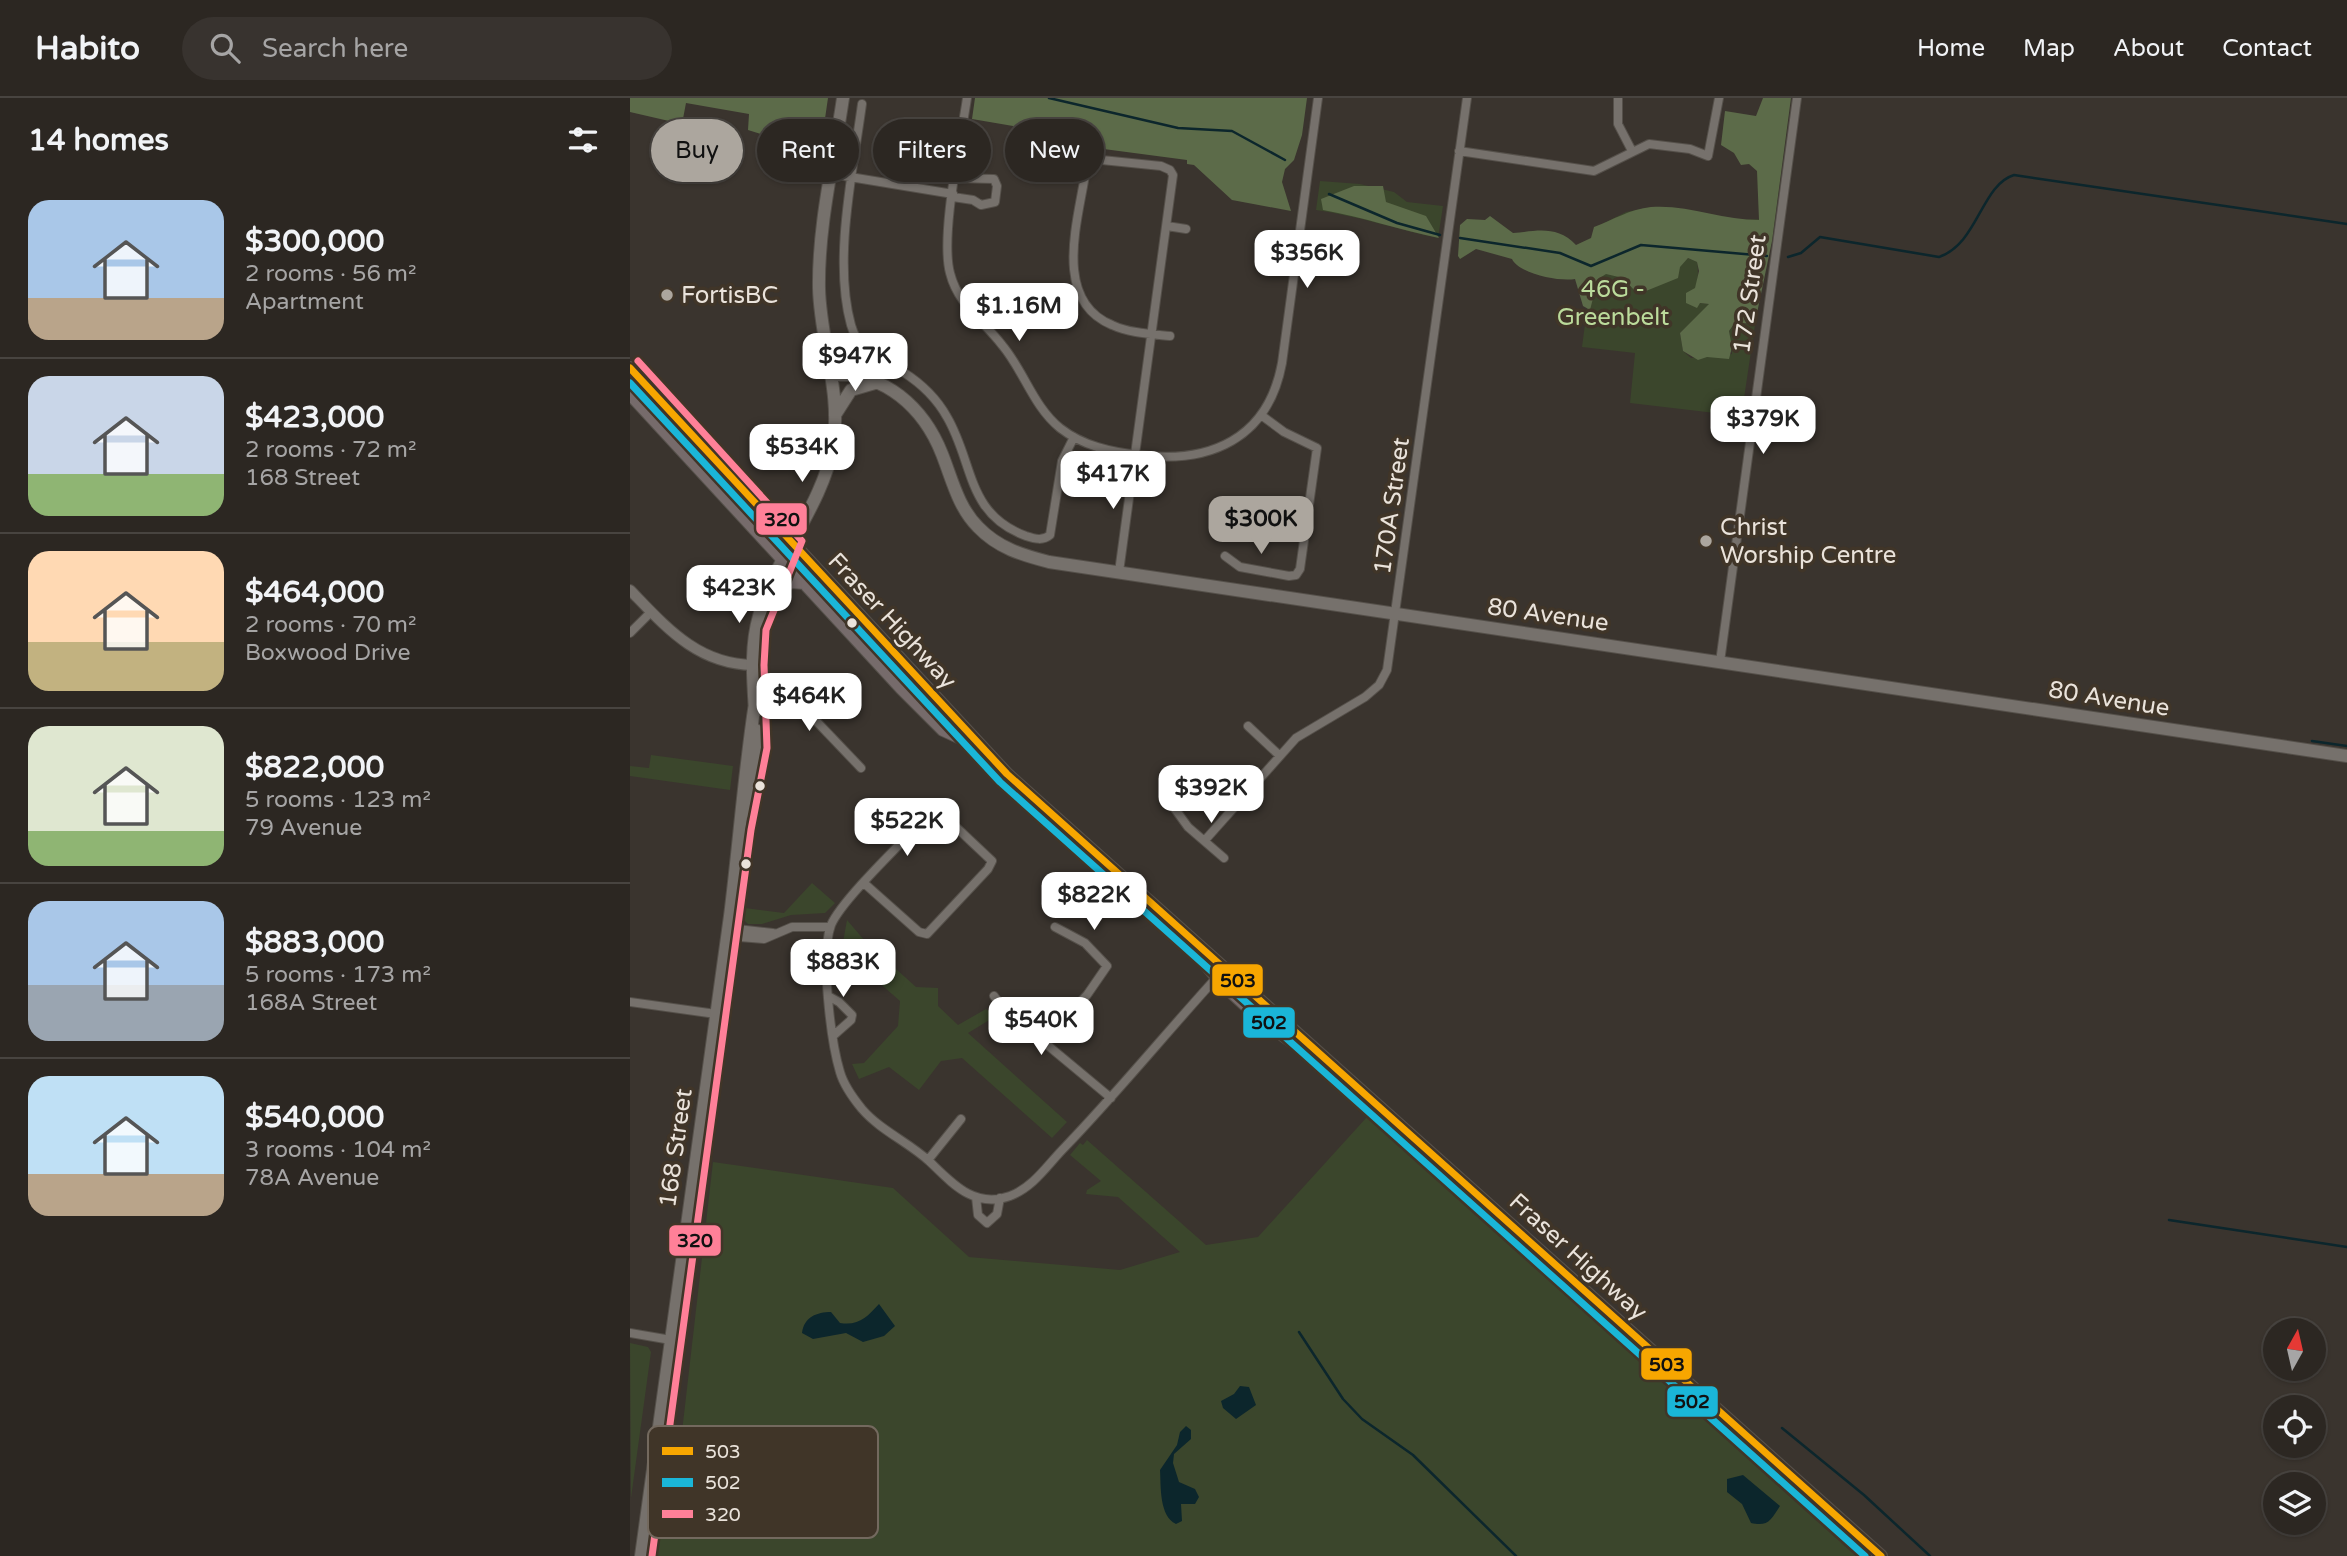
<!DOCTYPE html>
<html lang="en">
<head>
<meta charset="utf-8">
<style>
	:root { --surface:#2c2722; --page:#38332f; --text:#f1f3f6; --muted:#a6a5a5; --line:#484440; --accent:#aca69e }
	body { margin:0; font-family:"Varela Round",sans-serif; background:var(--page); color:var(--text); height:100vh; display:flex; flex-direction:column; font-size:26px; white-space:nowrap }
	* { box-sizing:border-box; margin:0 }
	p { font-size:23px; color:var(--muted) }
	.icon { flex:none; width:38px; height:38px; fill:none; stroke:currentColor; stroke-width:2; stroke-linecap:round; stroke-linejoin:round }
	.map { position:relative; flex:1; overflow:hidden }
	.details { display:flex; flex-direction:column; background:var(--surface); width:630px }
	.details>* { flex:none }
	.banner { position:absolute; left:21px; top:21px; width:665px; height:63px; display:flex; gap:14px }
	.needle { width:46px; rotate:8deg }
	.fabs { position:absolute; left:1633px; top:1220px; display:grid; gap:14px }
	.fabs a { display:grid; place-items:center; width:63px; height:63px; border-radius:50%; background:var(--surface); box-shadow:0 2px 5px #0004,0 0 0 2px var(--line); font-size:35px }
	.price { position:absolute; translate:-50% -60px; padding:0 16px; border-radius:14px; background:#fff; color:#222; font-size:23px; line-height:46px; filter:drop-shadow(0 2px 4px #0008) }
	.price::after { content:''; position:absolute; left:50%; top:42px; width:21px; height:16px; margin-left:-10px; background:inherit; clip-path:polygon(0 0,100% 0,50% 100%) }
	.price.current { background:var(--accent); color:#111 }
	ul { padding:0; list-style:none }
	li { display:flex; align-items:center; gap:21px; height:175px; padding:0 28px }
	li+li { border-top:2px solid var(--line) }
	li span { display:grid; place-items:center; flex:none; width:196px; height:140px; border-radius:21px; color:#555 }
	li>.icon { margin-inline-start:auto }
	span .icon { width:84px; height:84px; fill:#fffc; stroke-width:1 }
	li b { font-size:30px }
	h2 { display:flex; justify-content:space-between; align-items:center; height:84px; padding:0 28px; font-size:30px }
	.chip { padding:0 24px; border-radius:32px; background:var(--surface); box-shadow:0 2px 5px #0004,0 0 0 2px var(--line); font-size:24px; line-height:63px }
	.chip.current { background:var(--accent); color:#111 }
	header { display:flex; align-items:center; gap:42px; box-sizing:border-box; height:98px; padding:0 35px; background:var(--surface); border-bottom:2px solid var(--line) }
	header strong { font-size:33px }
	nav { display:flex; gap:38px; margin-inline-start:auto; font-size:24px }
	.search { width:490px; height:63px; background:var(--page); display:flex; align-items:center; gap:18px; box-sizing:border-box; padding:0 24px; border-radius:38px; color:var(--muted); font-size:26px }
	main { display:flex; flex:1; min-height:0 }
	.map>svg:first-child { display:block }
	.green { fill:#3b462c }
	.forest { fill:#5c6b49 }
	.water { fill:#0c262c }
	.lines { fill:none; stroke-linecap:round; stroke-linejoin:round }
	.stream { stroke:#0c262c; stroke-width:2.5 }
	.minor-casing { stroke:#55504a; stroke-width:10 }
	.tertiary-casing { stroke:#55504a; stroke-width:12 }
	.secondary-casing { stroke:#55504a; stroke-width:14 }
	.primary-casing { stroke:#55504a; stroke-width:14 }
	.minor { stroke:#76716c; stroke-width:8 }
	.tertiary { stroke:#76716c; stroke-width:10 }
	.secondary { stroke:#76716c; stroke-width:12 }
	.primary { stroke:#766b6b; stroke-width:12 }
	.bus-1-casing { stroke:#403528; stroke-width:12 }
	.bus-2-casing { stroke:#403528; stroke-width:12 }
	.bus-3-casing { stroke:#403528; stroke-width:12 }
	.bus-1 { stroke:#f7a600; stroke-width:7 }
	.bus-2 { stroke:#1ab6d8; stroke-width:7 }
	.bus-3 { stroke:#ff8098; stroke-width:7 }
	.poi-dot { fill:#aca69e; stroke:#403528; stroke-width:2.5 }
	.bus-dot { fill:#eae3db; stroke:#403528; stroke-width:2.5 }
	.labels { text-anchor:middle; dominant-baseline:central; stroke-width:7; stroke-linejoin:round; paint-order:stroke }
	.park-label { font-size:24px; fill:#bbdb9b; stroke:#403528 }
	.street-label { font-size:24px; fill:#eae3db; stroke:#403528 }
	.poi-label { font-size:24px; fill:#eae3db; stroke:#403528; text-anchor:start }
	.key { fill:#403528; stroke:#73695e; stroke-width:2 }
	.key-label { font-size:19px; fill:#eae3db }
	.line-badge { stroke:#403528; stroke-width:2.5 }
	.pale-badge-label { font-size:19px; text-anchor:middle; font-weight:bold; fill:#111 }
</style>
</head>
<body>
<header>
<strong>Habito</strong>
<div class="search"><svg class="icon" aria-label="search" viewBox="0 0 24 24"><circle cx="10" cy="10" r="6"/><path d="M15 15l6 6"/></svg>Search here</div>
<nav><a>Home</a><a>Map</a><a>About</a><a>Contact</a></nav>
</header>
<main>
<section class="details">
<h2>14 homes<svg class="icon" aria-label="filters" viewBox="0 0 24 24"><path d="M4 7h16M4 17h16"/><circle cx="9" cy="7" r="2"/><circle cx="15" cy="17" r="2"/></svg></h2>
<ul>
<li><span style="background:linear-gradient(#a9c7e8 70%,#b9a48a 0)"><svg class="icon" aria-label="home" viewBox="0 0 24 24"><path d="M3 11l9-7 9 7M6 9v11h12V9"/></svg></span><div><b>$300,000</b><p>2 rooms · 56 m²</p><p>Apartment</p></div></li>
<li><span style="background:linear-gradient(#c9d6e8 70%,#8fb573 0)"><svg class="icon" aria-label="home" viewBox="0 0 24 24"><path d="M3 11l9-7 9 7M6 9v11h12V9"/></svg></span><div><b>$423,000</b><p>2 rooms · 72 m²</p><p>168 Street</p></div></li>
<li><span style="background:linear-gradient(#ffd9b3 65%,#c2b280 0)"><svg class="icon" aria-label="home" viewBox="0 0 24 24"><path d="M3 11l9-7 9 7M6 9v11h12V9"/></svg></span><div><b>$464,000</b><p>2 rooms · 70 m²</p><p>Boxwood Drive</p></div></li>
<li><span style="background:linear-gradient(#dfe7d0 75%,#8fb573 0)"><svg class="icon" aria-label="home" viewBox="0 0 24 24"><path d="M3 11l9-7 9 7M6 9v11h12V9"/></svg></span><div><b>$822,000</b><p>5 rooms · 123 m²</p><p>79 Avenue</p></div></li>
<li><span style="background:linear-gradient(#a9c7e8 60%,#9aa5b1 0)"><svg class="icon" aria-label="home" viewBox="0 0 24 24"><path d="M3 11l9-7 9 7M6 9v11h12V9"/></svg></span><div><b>$883,000</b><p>5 rooms · 173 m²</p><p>168A Street</p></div></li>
<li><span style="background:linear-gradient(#bfe0f5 70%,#b9a48a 0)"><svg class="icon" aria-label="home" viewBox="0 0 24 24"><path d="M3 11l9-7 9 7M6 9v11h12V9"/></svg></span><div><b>$540,000</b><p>3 rooms · 104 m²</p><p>78A Avenue</p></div></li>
</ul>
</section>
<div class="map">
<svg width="1717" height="1458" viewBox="0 0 1717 1458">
	<rect width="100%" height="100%" fill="#3a342e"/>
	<!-- green -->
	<path class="green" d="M690,83L730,86L764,94L777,104L813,108L808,140C766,131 728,118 686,112Z
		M1022,109L1102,122L1139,121L1137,137L1021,118L1016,193L1031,186L1058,160L1067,164C1070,179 1064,190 1070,205L1080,206L1050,235L1053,253L1061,260L1102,256L1099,233L1104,226H1121L1126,220L1110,327L1102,323V317L1000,305L1005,255L952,249L968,128L996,114Z
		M21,657L103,668L100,692L0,678V668L19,670Z
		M182,785L205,805L195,815L161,817L132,826H118L113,821L115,810L154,815Z
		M217,822L235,843L286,889L308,890V908L328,927L356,911L366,918L338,935L437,1024L422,1040L332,960L311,963L289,992L259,969L229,981L222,966L234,965L268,928L270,903L222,861H210Z
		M737,1019L1226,1458H25L31,1419L42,1421L83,1064L263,1090L339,1159L490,1172L550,1154L488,1099L456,1096L457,1092L471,1083L440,1057L450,1045L453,1047L457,1042L576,1147L628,1139Z
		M0,1245L18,1249L21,1254L1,1400Z"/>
	<!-- forest -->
	<path class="forest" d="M0,0H198L190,55L118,32L119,16L56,5L52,26L0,14Z
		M345,0H677L672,37L664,62L655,71L652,84L661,113L602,102L564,67L557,66V62L451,48L449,58L415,53L392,44L383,28L342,21Z
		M1133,0H1161L1142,143L1126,220L1121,225L1104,226L1099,233L1102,249L1099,261L1077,259L1068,262L1053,253L1050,235L1079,206L1070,205L1067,210L1056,205V195L1065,190L1069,173L1067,164L1058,160L1050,169L1048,180L1016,193L1004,192L993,180L976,176L968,181L960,212L953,208L945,181C930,184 889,176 882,161L846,151L830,161L828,158L830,127L837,121L855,122L860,118L883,135C907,133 927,127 946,147L961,140L964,129C983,122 1000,111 1021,109C1056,106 1093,122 1129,122L1127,73L1119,66L1111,67L1104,55L1091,47L1095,13L1126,18Z
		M724,88H753L756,104L796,118L809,140C770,132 733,119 693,112L691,101Z"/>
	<!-- water -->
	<path class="water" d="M249,1206L265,1228L254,1238L233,1244L216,1235L183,1241L172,1235C174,1219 187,1214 201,1214L210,1225C229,1228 237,1219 249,1206Z
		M610,1288L619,1289L626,1307L606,1321L593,1310L591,1303L604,1296Z
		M556,1328L561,1332V1341L544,1356L543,1365L549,1384L565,1391L569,1399L565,1406H551L552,1423L546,1426C529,1418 531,1388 530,1372L547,1347L550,1334Z
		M1113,1377L1150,1408C1141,1422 1138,1429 1121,1425L1112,1406L1097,1394V1381Z"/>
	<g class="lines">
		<!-- stream -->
		<path class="stream" d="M419,0L548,30L602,33L655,62
			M699,96L767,125L810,137
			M830,140L930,155L961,168L1011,147L1137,158
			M1158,159L1171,155L1190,139L1309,159C1348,146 1351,87 1384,77L1717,126
			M1682,643L1717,648
			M1539,1122L1717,1149
			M669,1234L713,1301L732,1321L783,1357L886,1458
			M1152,1330L1234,1397L1300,1458"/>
		<!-- minor casing -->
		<g class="minor-casing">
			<path id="minor" d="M337,0C331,42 310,137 320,175C328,207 353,222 372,247C394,273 403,308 430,330C453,348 481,354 509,357C580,366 638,341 652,265L688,0
				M988,0V26L1002,53
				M232,6C223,73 203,162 221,227C229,256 250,260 273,274C292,286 307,301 317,319C344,365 336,416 396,438C405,441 413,443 420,437L432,363L444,339
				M829,53L964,73L1019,46L1060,51L1078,58L1089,0
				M202,76L323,96
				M323,99L343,102L351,107L365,104L367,88L364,81L325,80
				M537,128L556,131
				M595,458L610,469L659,478L666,477L670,471L687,350L654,334L631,317
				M489,474L543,77L540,72L531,68L462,61L456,71C449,120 421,202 482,227C499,235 521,236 540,238
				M0,535L21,514
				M1090,564L1167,0
				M125,605L168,604L231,670
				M618,628L650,658
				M545,711L558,729L594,760
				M576,741L666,640L735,599L749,587L757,572L837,0
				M235,786L289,834L297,836L358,771L362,763L310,714L299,716C277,740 212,801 201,827C190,857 201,944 210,974C214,988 223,1000 232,1011C250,1032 278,1044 299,1063C322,1085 344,1111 380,1098C404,1089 418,1066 435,1049C488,994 536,935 587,879
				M98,830L143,835
				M97,838L134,841L162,829H200
				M198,898L209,904L222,917L221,922L204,937
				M364,898L374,911L481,1000
				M0,904L86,916
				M414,942L457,897L477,868L455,845L425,829
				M298,1062L331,1021
				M346,1099L348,1117L357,1125L367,1116L370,1100
				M0,1235L41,1242"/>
		</g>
		<!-- tertiary casing -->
		<g class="tertiary-casing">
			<path id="tertiary" d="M0,492C36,529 67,566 123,567"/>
		</g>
		<!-- secondary casing -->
		<g class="secondary-casing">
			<path id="secondary" d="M202,277C254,273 294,310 312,356C322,381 328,409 348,429C368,450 392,457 419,464L1717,658
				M205,317L221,292L245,285
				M125,614C123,582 120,549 129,518C145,459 192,409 203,348C212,294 190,243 189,190C188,127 204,62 213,0
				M115,714L127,649L126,632
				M11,1458L100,818C109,747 114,676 125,605"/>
		</g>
		<!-- primary casing -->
		<g class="primary-casing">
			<path id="primary" d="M0,270L377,676L1251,1458
				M0,296L271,590L313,632L348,648
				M138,418L158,423L176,415
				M137,495L162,484L174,485
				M559,844C590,890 639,931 687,960"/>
		</g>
		<!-- minor -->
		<use href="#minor" class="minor"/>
		<!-- tertiary -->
		<use href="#tertiary" class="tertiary"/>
		<!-- secondary -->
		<use href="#secondary" class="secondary"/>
		<!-- primary -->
		<use href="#primary" class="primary"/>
		<!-- bus-1 casing -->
		<g class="bus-1-casing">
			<path id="bus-1" d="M0,270L377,676L1251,1458"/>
		</g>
		<!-- bus-2 casing -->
		<g class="bus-2-casing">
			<path id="bus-2" d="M0,285L370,684L1235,1458"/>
		</g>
		<!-- bus-3 casing -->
		<g class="bus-3-casing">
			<path id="bus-3" d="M8,263L172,443L136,532L134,567L137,650L121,732L22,1458"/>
		</g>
		<!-- bus-1 -->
		<use href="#bus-1" class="bus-1"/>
		<!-- bus-2 -->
		<use href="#bus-2" class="bus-2"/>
		<!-- bus-3 -->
		<use href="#bus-3" class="bus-3"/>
	</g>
	<!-- markers -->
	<g class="poi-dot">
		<circle cx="37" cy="197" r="7"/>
		<circle cx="1076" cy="443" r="7"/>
	</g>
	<g class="bus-dot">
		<circle cx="222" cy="525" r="6"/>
		<circle cx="130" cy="688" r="6"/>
		<circle cx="116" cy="766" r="6"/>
	</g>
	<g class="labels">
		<!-- park labels -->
		<g class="park-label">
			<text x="983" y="191">46G -<tspan x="983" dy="28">Greenbelt</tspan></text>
		</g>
		<!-- street labels -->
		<g class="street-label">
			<text transform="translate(1120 196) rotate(-82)">172 Street</text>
			<text transform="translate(762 408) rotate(-82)">170A Street</text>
			<text transform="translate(918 517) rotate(8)">80 Avenue</text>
			<text transform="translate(262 523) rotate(47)">Fraser Highway</text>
			<text transform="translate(1479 601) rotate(9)">80 Avenue</text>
			<text transform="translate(46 1050) rotate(-82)">168 Street</text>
			<text transform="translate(948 1159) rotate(42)">Fraser Highway</text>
		</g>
		<!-- poi labels -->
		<g class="poi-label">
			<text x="51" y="197">FortisBC</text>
			<text x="1090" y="429">Christ<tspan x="1090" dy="28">Worship Centre</tspan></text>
		</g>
	</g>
	<!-- legend -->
	<rect x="18" y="1328" width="230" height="112" rx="10" class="key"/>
	<rect x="32" y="1349" width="31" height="8" fill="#f7a600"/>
	<rect x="32" y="1380" width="31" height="9" fill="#1ab6d8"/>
	<rect x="32" y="1412" width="31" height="8" fill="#ff8098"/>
	<g class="key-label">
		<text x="75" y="1360">503</text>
		<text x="75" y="1391">502</text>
		<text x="75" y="1423">320</text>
	</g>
	<g class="line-badge">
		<rect x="125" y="404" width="53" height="34" rx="7" fill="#ff8098"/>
		<rect x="581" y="865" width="53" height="34" rx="7" fill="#f7a600"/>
		<rect x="612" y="908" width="54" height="33" rx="7" fill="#1ab6d8"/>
		<rect x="38" y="1126" width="54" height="33" rx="7" fill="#ff8098"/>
		<rect x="1010" y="1249" width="53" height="34" rx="7" fill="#f7a600"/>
		<rect x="1036" y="1287" width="53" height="33" rx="7" fill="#1ab6d8"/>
	</g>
	<g class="pale-badge-label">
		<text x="152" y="428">320</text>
		<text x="608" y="889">503</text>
		<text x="639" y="931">502</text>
		<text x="65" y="1149">320</text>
		<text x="1037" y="1273">503</text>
		<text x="1062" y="1310">502</text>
	</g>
</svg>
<div class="fabs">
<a><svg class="needle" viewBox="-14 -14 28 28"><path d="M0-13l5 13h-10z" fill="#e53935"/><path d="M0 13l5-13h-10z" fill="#a6a5a5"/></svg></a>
<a><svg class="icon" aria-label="locate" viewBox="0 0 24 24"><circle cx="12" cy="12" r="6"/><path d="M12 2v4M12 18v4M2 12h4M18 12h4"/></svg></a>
<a><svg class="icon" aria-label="layers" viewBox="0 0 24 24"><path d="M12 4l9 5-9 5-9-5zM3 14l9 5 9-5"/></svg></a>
</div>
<b class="price" style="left:677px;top:192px">$356K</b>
<b class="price" style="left:389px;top:245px">$1.16M</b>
<b class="price" style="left:225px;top:295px">$947K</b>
<b class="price" style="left:1133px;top:358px">$379K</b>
<b class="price" style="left:172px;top:386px">$534K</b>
<b class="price" style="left:483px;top:413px">$417K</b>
<b class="price current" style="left:631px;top:458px">$300K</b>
<b class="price" style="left:109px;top:527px">$423K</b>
<b class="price" style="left:179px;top:635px">$464K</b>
<b class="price" style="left:581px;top:727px">$392K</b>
<b class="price" style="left:277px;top:760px">$522K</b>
<b class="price" style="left:464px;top:834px">$822K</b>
<b class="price" style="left:213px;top:901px">$883K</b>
<b class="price" style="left:411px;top:959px">$540K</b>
<div class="banner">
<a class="chip current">Buy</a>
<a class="chip">Rent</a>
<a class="chip">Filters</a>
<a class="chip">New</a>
</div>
</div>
</main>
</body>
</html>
